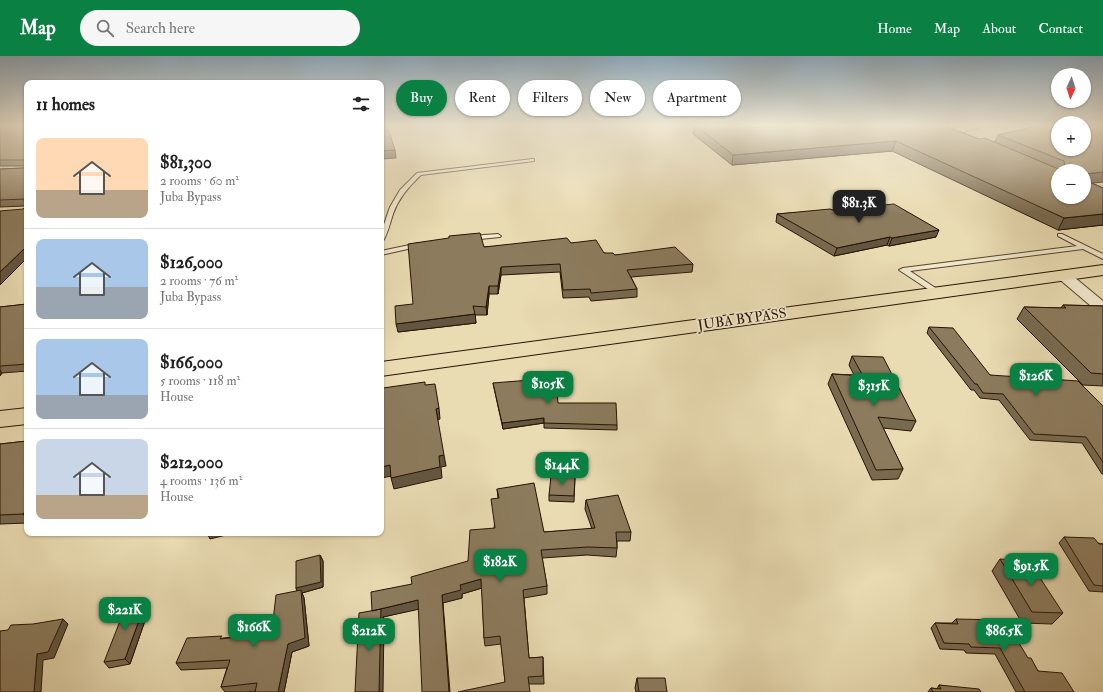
<!DOCTYPE html>
<html lang="en">
<head>
<meta charset="utf-8">
<style>
	:root { --surface:#fff; --page:#f6f6f6; --text:#222; --muted:#767676; --line:#e0e0e0; --accent:#0b8043 }
	body { margin:0; font-family:"IM FELL Double Pica",serif; background:var(--page); color:var(--text); height:100vh; display:flex; flex-direction:column; font-size:15px; white-space:nowrap }
	* { box-sizing:border-box; margin:0 }
	p { font-size:13px; color:var(--muted) }
	.icon { flex:none; width:22px; height:22px; fill:none; stroke:currentColor; stroke-width:2; stroke-linecap:round; stroke-linejoin:round }
	.map { position:relative; flex:1; overflow:hidden }
	.panel { position:absolute; left:24px; top:24px; width:360px; height:456px; display:flex; flex-direction:column; background:var(--surface); border-radius:8px; box-shadow:0 1px 3px #0004 }
	.panel>* { flex:none }
	.banner { position:absolute; left:396px; top:24px; width:380px; height:36px; display:flex; gap:8px }
	.needle { width:26px; rotate:183deg }
	.controls { position:absolute; left:1051px; top:12px; display:grid; gap:8px }
	.controls a { display:grid; place-items:center; width:40px; height:40px; border-radius:50%; background:var(--surface); box-shadow:0 1px 3px #0004; font-size:20px }
	.price { position:absolute; translate:-50% -34px; padding:0 9px; border-radius:8px; background:var(--accent); color:#fff; font-size:13px; line-height:26px; filter:drop-shadow(0 1px 2px #0008) }
	.price::after { content:''; position:absolute; left:50%; top:24px; width:12px; height:9px; margin-left:-6px; background:inherit; clip-path:polygon(0 0,100% 0,50% 100%) }
	.price.active { background:#222; color:#fff }
	ul { padding:0; list-style:none }
	li { display:flex; align-items:center; gap:12px; height:100px; padding:0 12px }
	li+li { border-top:1px solid var(--line) }
	li span { display:grid; place-items:center; flex:none; width:112px; height:80px; border-radius:8px; color:#555 }
	li>.icon { margin-inline-start:auto }
	span .icon { width:48px; height:48px; fill:#fffc; stroke-width:1 }
	li b { font-size:17px }
	h2 { display:flex; justify-content:space-between; align-items:center; height:48px; padding:0 12px; font-size:17px }
	.pill { padding:0 14px; border-radius:18px; background:var(--surface); box-shadow:0 1px 3px #0004; font-size:14px; line-height:36px }
	.pill.active { background:var(--accent); color:#fff }
	header { display:flex; align-items:center; gap:24px; box-sizing:border-box; height:56px; padding:0 20px; background:var(--accent); color:#fff }
	header strong { font-size:19px }
	nav { display:flex; gap:22px; margin-inline-start:auto; font-size:14px }
	.search { width:280px; height:36px; background:var(--page); display:flex; align-items:center; gap:10px; box-sizing:border-box; padding:0 14px; border-radius:22px; color:var(--muted); font-size:15px }
	.map>svg:first-child { display:block }
	.lines { fill:none; stroke-linecap:round; stroke-linejoin:round }
	.lane-casing { stroke:#58452c; stroke-width:2 }
	.street-casing { stroke:#58452c; stroke-width:2 }
	.primary-casing { stroke:#271300; stroke-width:2 }
	.lane { fill:#f1e8cd; fill-rule:evenodd }
	.street { fill:#f1e8cd; fill-rule:evenodd }
	.primary { fill:#e9dbb2; fill-rule:evenodd }
	.wall { fill:#786a50; stroke:#271300 }
	.shaded-wall { fill:#625641; stroke:#271300 }
	.building { fill:#8c7b5d; stroke:#271300 }
	.labels { text-anchor:middle; dominant-baseline:central; stroke-width:3.5; stroke-linejoin:round; paint-order:stroke }
	.street-label { font-size:14px; fill:#271300; stroke:#f1e8cd }
</style>
</head>
<body>
<header>
<strong>Map</strong>
<div class="search"><svg class="icon" aria-label="search" viewBox="0 0 24 24"><circle cx="10" cy="10" r="6"/><path d="M15 15l6 6"/></svg>Search here</div>
<nav><a>Home</a><a>Map</a><a>About</a><a>Contact</a></nav>
</header>
<div class="map">
<svg width="1103" height="636" viewBox="0 0 1103 636">
	<rect width="100%" height="100%" fill="#e9dbb2"/>
	<filter id="stains"><feTurbulence type="fractalNoise" baseFrequency=".005" numOctaves="4"/><feColorMatrix values="0 0 0 0 .2 0 0 0 0 .09 0 0 0 0 .02 0 0 0 .5 -.17"/></filter>
	<radialGradient id="worn" r=".72"><stop offset=".6" stop-color="#630" stop-opacity="0"/><stop offset="1" stop-color="#630" stop-opacity=".3"/></radialGradient>
	<g class="lines">
		<!-- lane casing -->
		<g class="lane-casing">
			<path id="lane" d="M532,103H534V105L421,119C409,130 398,143 393,158C390,167 388,177 383,185L381,186V177L390,151L400,134L417,117Z
				M498,178L501,180L500,181L470,184L467,182L470,180Z
				M1058,178H1062L1103,198V203L1083,193L910,215L940,235V239H937L899,214L903,212L1077,190L1058,180Z
				M419,187L421,188V190L381,199V195Z"/>
		</g>
		<!-- street casing -->
		<g class="street-casing">
			<path id="street" d="M970,69H987L961,77L974,82L976,84L974,86H968L948,76L949,74Z
				M1063,215L1068,216L1103,245V258L1098,256L1058,222L1056,219L1058,216Z"/>
		</g>
		<!-- primary casing -->
		<g class="primary-casing">
			<path id="primary" d="M1103,209V219L381,320V306Z
				M27,352V368L0,371V355Z"/>
		</g>
		<!-- lane -->
		<use href="#lane" class="lane"/>
		<!-- street -->
		<use href="#street" class="street"/>
		<!-- primary -->
		<use href="#primary" class="primary"/>
	</g>
	<!-- wall -->
	<path class="wall" d="M0,69H27V202L0,229L23,153L25,152L24,150L0,151V113L24,112L25,111V110H0Z
		M694,69H942L979,83L995,86L998,79L1041,69L1092,127L1103,132V169L1058,174L892,95L732,109L693,78Z
		M833,154L936,181L889,190L887,189L834,200L776,166L777,158Z
		M571,187L604,197L615,199L693,208L692,216L631,221L637,233V241L591,245L589,241L563,242L560,216L501,219L498,238H489L487,259H475L476,267L398,276L413,248L484,191Z
		M27,248V315L2,317L0,320V251Z
		M1063,249L1103,250V330L1083,329L1017,263L1024,251L1061,252Z
		M929,271L990,319L1103,350V418H1102L1082,387L1030,384L999,344L980,342L974,334H971L927,277Z
		M852,300L916,365L911,375L883,372L903,413L898,423L872,424L828,328L832,318L854,319L849,309Z
		M493,327L558,347L617,369V374L544,372V367L503,373L494,332Z
		M27,385V467L0,468V388Z
		M575,421L574,446L549,445V439Z
		M497,433L544,476L592,473L585,453L586,444L631,476L630,485H617V492L616,501L587,499L542,502L547,530V538L524,542L529,602L543,601L544,628H529L505,626L501,588L485,590L484,582L482,532L462,538V542L383,561L384,564L372,555L412,528L468,505L494,472L498,442Z
		M1064,481L1103,488V536L1089,535L1059,487Z
		M320,499L323,505V531L302,537L304,542L309,590L292,596L284,636H255V635L247,636H225L221,631L227,612L181,614L176,607L223,582L257,579L272,574L297,535L296,532Z
		M1000,503L1063,557L1052,568L1022,567L992,515Z
		M145,548L149,553L130,608L109,612L104,606Z
		M956,563L1028,602L1038,615L1074,636H1016L995,598L966,597L964,594L940,593L931,572L935,567H952Z
		M637,622L667,636H636L635,632Z
		M939,629L981,636H928L931,632L937,633Z"/>
	<!-- shaded-wall -->
	<path class="shaded-wall" d="M896,85L892,95L732,109L733,99Z
		M395,94L396,102L381,103V95Z
		M1103,116V126L1084,128V118Z
		M1103,158V169L1058,174L1064,162Z
		M939,174L936,181L889,190L892,182Z
		M890,181L887,189L834,200L837,192Z
		M25,192L27,195V202L0,229V216Z
		M501,211V219L498,238V230Z
		M489,230V238L487,259L486,251Z
		M475,258L476,267L398,276L396,268Z
		M0,314L2,317L0,320Z
		M439,352L440,363L438,364L436,353Z
		M544,362V367L503,373L502,367Z
		M444,399L446,410L441,411L442,422L394,433L391,422L439,400Z
		M390,409L392,420L381,422V411Z
		M27,453V463L23,458Z
		M207,477H234L210,483Z
		M320,499L323,505V531L302,537L304,542L309,590L292,596L284,636H278L298,538L296,532Z
		M481,523L482,532L462,538V542L443,547L450,636H449L442,539L460,529Z
		M418,544L420,553L383,561L384,564L383,636H379L372,555Z
		M145,548L149,553L130,608L125,603Z
		M63,563L68,568L54,602L43,604L41,636H34L37,598Z"/>
	<!-- building -->
	<path class="building" d="M0,69H27V191L25,192L0,216V155L23,153L25,152L24,143L0,144V113L24,112L25,111V104H0Z
		M381,69H387L395,94L381,95Z
		M695,69H942L979,83L985,82L1063,115L1065,113L1064,105L998,79L1041,69H1058V93H1084V69H1103V116L1084,118V115H1058V141H1084V124L1103,132V158L1064,162L896,85L733,99Z
		M894,148L939,174L892,182L890,181L837,192L777,158L830,153L833,154Z
		M480,177L484,191L567,182L571,187L596,184L604,197H613L615,199L675,191L693,208L627,214L637,233L591,237L590,233L563,234L560,208L501,211L498,230H489L486,251L473,250L475,258L396,268L395,250L413,248L408,188L449,182V180Z
		M27,248V308L0,310V251Z
		M1063,249L1103,250V318L1091,317L1024,251L1066,252Z
		M929,271L953,272L990,319L1078,325L1103,350V406L1086,381L1034,378L1003,338L983,337L977,328H975Z
		M852,300L883,301L916,365L878,361L903,413L876,414L832,318L863,320Z
		M556,322L558,347H616L617,369L544,367V362L502,367L493,327Z
		M425,326V329L435,328L439,352L436,353L444,399L439,400L440,411L391,422L390,409L381,411V391H383L381,371V335L383,334V332Z
		M27,385V453L23,458L0,459V388Z
		M551,420L575,421L574,440L549,439Z
		M534,427L544,476L595,472L586,444L618,439L631,476H616L617,492L588,491L541,494L547,530L523,534L529,602L543,601V620L528,621L530,636H458L505,626L500,580L484,582L481,523L460,529L461,534L442,539L449,636H422L418,544L372,555L371,536L412,528L411,521L468,505L470,474L495,472L491,443L499,442L497,433Z
		M1064,481L1094,482L1099,488H1103V530L1094,529Z
		M320,499L321,526L296,532V505Z
		M1000,503L1029,505L1063,557L1032,556Z
		M301,534L305,582L288,588L278,636H255L257,627L221,631L230,604L176,607L187,582L222,580L220,583L257,579L272,574L276,539Z
		M129,542L145,548L125,603L104,606Z
		M381,553L379,636H355L359,557Z
		M63,563L48,596L37,598L34,636H0V575L8,574L11,569L33,568Z
		M956,563L1005,564L1028,602H1031L1038,615L1062,617L1074,636H1025L1000,592L971,591L969,588L944,587L935,567L958,568Z
		M637,622H665L667,636H639Z
		M939,629L979,633L981,636H933L931,632L941,633Z"/>
	<!-- sky -->
	<linearGradient id="sky" x2="0" y2="1"><stop stop-color="#8ea8ba"/><stop offset="0.44" stop-color="#f5efdc"/><stop offset="1" stop-color="#f5efdc" stop-opacity="0"/></linearGradient>
	<rect width="1103" height="158" fill="url(#sky)"/>
	<g class="labels">
		<!-- street labels -->
		<g class="street-label">
			<text transform="translate(742 263) rotate(-8)">JUBA BYPASS</text>
		</g>
	</g>
	<rect width="100%" height="100%" filter="url(#stains)"/>
	<rect width="100%" height="100%" fill="url(#worn)"/>
</svg>
<div class="controls">
<a><svg class="needle" viewBox="-14 -14 28 28"><path d="M0-13l5 13h-10z" fill="#e53935"/><path d="M0 13l5-13h-10z" fill="#767676"/></svg></a>
<a>+</a>
<a>−</a>
</div>
<b class="price active" style="left:859px;top:168px">$81.3K</b>
<b class="price" style="left:1036px;top:341px">$126K</b>
<b class="price" style="left:548px;top:349px">$105K</b>
<b class="price" style="left:874px;top:351px">$315K</b>
<b class="price" style="left:562px;top:430px">$144K</b>
<b class="price" style="left:500px;top:527px">$182K</b>
<b class="price" style="left:1031px;top:531px">$91.5K</b>
<b class="price" style="left:125px;top:575px">$221K</b>
<b class="price" style="left:254px;top:592px">$166K</b>
<b class="price" style="left:369px;top:596px">$212K</b>
<b class="price" style="left:1004px;top:596px">$86.5K</b>
<div class="banner">
<a class="pill active">Buy</a>
<a class="pill">Rent</a>
<a class="pill">Filters</a>
<a class="pill">New</a>
<a class="pill">Apartment</a>
</div>
<section class="panel">
<h2>11 homes<svg class="icon" aria-label="filters" viewBox="0 0 24 24"><path d="M4 7h16M4 17h16"/><circle cx="9" cy="7" r="2"/><circle cx="15" cy="17" r="2"/></svg></h2>
<ul>
<li><span style="background:linear-gradient(#ffd9b3 65%,#b9a48a 0)"><svg class="icon" aria-label="home" viewBox="0 0 24 24"><path d="M3 11l9-7 9 7M6 9v11h12V9"/></svg></span><div><b>$81,300</b><p>2 rooms · 60 m²</p><p>Juba Bypass</p></div></li>
<li><span style="background:linear-gradient(#a9c7e8 60%,#9aa5b1 0)"><svg class="icon" aria-label="home" viewBox="0 0 24 24"><path d="M3 11l9-7 9 7M6 9v11h12V9"/></svg></span><div><b>$126,000</b><p>2 rooms · 76 m²</p><p>Juba Bypass</p></div></li>
<li><span style="background:linear-gradient(#a9c7e8 70%,#9aa5b1 0)"><svg class="icon" aria-label="home" viewBox="0 0 24 24"><path d="M3 11l9-7 9 7M6 9v11h12V9"/></svg></span><div><b>$166,000</b><p>5 rooms · 118 m²</p><p>House</p></div></li>
<li><span style="background:linear-gradient(#c9d6e8 70%,#b9a48a 0)"><svg class="icon" aria-label="home" viewBox="0 0 24 24"><path d="M3 11l9-7 9 7M6 9v11h12V9"/></svg></span><div><b>$212,000</b><p>4 rooms · 136 m²</p><p>House</p></div></li>
</ul>
</section>
</div>
</body>
</html>
